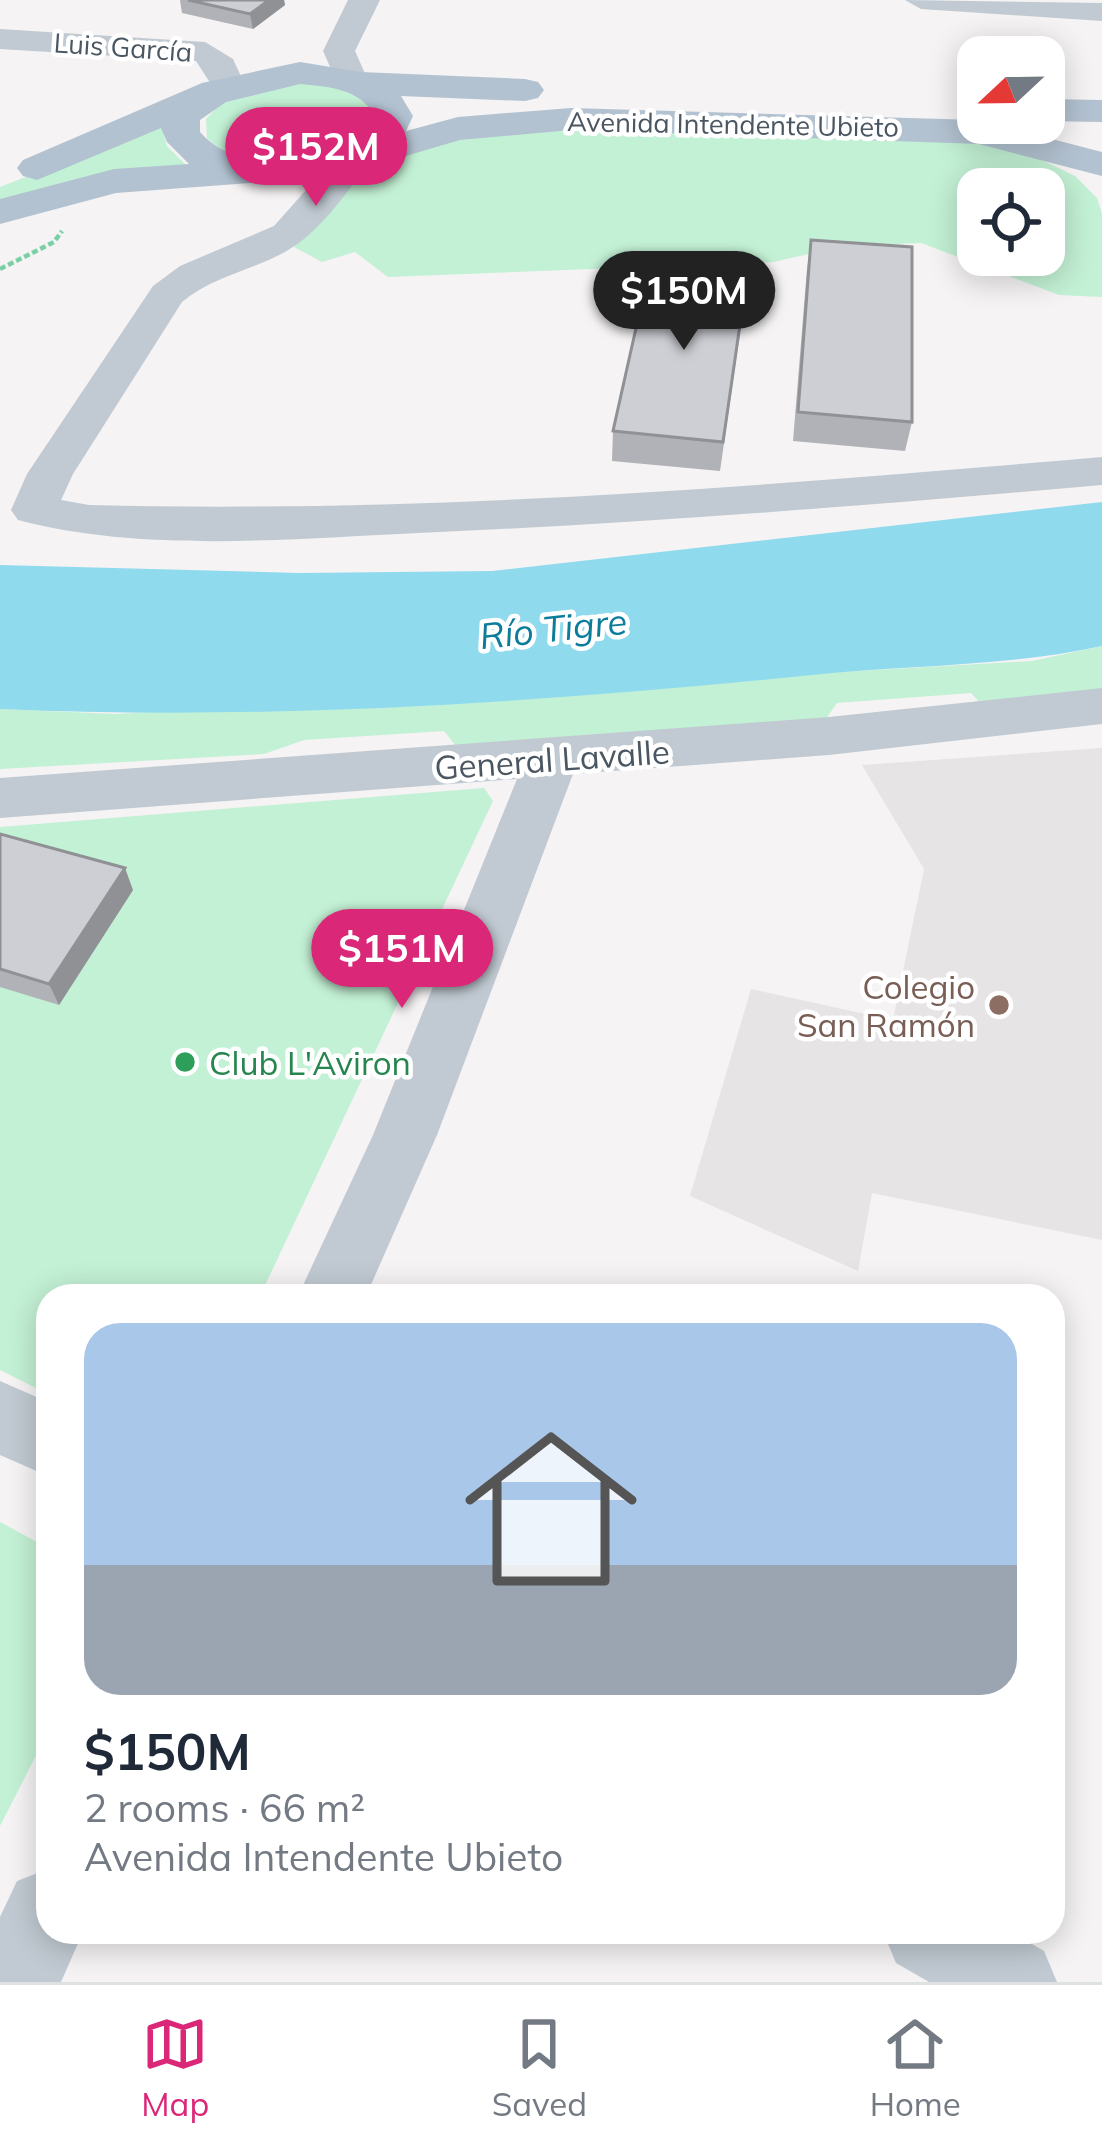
<!DOCTYPE html>
<html lang="en">
<head>
<meta charset="utf-8">
<style>
	:root { --surface:#fff; --page:#f6f6f7; --text:#1f2937; --muted:#747a83; --line:#e0e1e3; --accent:#db2777 }
	body { margin:0; font-family:Mulish,sans-serif; background:var(--page); color:var(--text); height:100vh; display:flex; flex-direction:column; font-size:45px; white-space:nowrap }
	* { box-sizing:border-box; margin:0 }
	p { font-size:39px; color:var(--muted) }
	.icon { flex:none; width:66px; height:66px; fill:none; stroke:currentColor; stroke-width:2; stroke-linecap:round; stroke-linejoin:round }
	.map { position:relative; flex:1; overflow:hidden }
	.panel { position:absolute; left:36px; top:1284px; width:1029px; height:660px; display:flex; flex-direction:column; background:var(--surface); border-radius:36px; box-shadow:0 6px 30px #0003 }
	.panel>* { flex:none }
	.needle { width:78px; rotate:248deg }
	.fabs { position:absolute; left:957px; top:36px; display:grid; gap:24px }
	.fabs a { display:grid; place-items:center; width:108px; height:108px; border-radius:24px; background:var(--surface); box-shadow:0 6px 30px #0003; font-size:60px }
	.price { position:absolute; translate:-50% -102px; padding:0 27px; border-radius:42px; background:var(--accent); color:#fff; font-size:39px; line-height:78px; filter:drop-shadow(0 3px 6px #0008) }
	.price::after { content:''; position:absolute; left:50%; top:72px; width:36px; height:27px; margin-left:-18px; background:inherit; clip-path:polygon(0 0,100% 0,50% 100%) }
	.price.current { background:#222; color:#fff }
	ul { padding:0; list-style:none }
	li { display:grid; align-content:center; gap:24px; height:636px; padding:0 48px }
	li+li { border-top:3px solid var(--line) }
	li span { display:grid; place-items:center; height:372px; border-radius:36px; color:#555 }
	li>.icon { margin-inline-start:auto }
	span .icon { width:216px; height:216px; fill:#fffc; stroke-width:1 }
	li b { font-size:51px }
	.tabs { display:flex; justify-content:space-around; align-items:center; height:168px; border-top:3px solid var(--line); background:var(--surface); font-size:33px; color:var(--muted) }
	.tabs a { display:grid; justify-items:center; gap:6px }
	.tabs .current { color:var(--accent) }
	.map>svg:first-child { display:block }
	.education { fill:#e6e4e5 }
	.green { fill:#c3f1d5; fill-rule:evenodd }
	.water { fill:#90daee }
	.lines { fill:none; stroke-linecap:round; stroke-linejoin:round }
	.path { stroke:#7ad0a6; stroke-width:4.5; stroke-dasharray:6 3; stroke-linecap:butt }
	.minor { fill:#c1cad2; fill-rule:evenodd }
	.major { fill:#b3c2d1; fill-rule:evenodd }
	.wall { fill:#b0b2b7 }
	.shaded-wall { fill:#909195 }
	.building { fill:#cdcfd5; stroke:#909195; stroke-width:3 }
	.education-dot { fill:#8d6e63; stroke:#fff; stroke-width:4.5 }
	.leisure-dot { fill:#2e9e5b; stroke:#fff; stroke-width:4.5 }
	.labels { text-anchor:middle; dominant-baseline:central; stroke-width:9; stroke-linejoin:round; paint-order:stroke }
	.far-street-label { font-size:27px; fill:#4a5661; stroke:#fff }
	.street-label { font-size:33px; fill:#4a5661; stroke:#fff }
	.education-label { font-size:33px; fill:#785e54; stroke:#fff; text-anchor:end }
	.leisure-label { font-size:33px; fill:#27864d; stroke:#fff; text-anchor:start }
	.water-label { font-size:36px; font-style:italic; fill:#0c7c9b; stroke:#fff }
</style>
</head>
<body>
<div class="map">
<svg width="1102" height="1982" viewBox="0 0 1102 1982">
	<rect width="100%" height="100%" fill="#f5f3f3"/>
	<!-- education -->
	<path class="education" d="M1102,748V1240L872,1193L858,1271L690,1196L751,989L893,1020L924,869L862,765Z"/>
	<!-- green -->
	<path class="green" d="M298,83C326,86 367,87 373,120C344,171 250,180 207,138L206,119L224,100Z
		M161,124L167,146L186,165L0,203V187Z
		M569,126L968,141L1040,159L1075,176L1097,198L1102,214V297L1059,295L921,243L844,246L773,262L388,277L355,252L322,262L294,247L362,168L443,142ZM978,189H1044V255H978Z
		M1102,646V692L981,704L971,693L837,703L825,720L456,746L444,731L304,740L264,754L0,769V709L116,714L1032,661Z
		M484,788L493,801L260,1296H48V1394L0,1370V827Z
		M0,1522L48,1548V1732L0,1826Z"/>
	<!-- water -->
	<path class="water" d="M1102,502V646C1006,667 909,665 812,675C541,702 272,721 0,709V565L299,573L492,571Z"/>
	<g class="lines">
		<!-- path -->
		<path class="path" d="M0,269L54,242L62,231"/>
		<!-- minor -->
		<path class="minor" d="M348,0H380L355,51L368,80L351,90L339,87L323,51Z
			M905,0L1102,3V21L921,9Z
			M0,29L205,42L233,59L245,85L240,92H216L196,61L0,49Z
			M351,151L364,154L369,162C347,193 318,234 285,252C250,271 213,276 182,302L73,474L61,500L89,505C428,514 765,486 1102,457V485C874,505 647,523 418,533C290,539 142,553 18,520L11,510L27,474L153,286L180,266L274,226L338,154Z
			M1102,688V724L829,755L573,774L437,1135L366,1296H298L373,1135L517,779L0,818V778L829,717Z
			M0,1381L48,1402V1476L0,1455Z
			M48,1869V1932H83L61,1982H0V1917L17,1881Z
			M883,1932H1012L1044,1951L1057,1982H929L896,1963Z"/>
		<!-- major -->
		<path class="major" d="M300,62L361,72L525,79L538,82L544,90L538,98L525,101L401,96L413,116L406,131L458,117L571,108L978,120L1102,152V176L979,144L571,130L460,140L307,185L250,183L116,193L0,224V199L114,169L189,164L167,142L161,128L37,180L23,176L17,168L23,160L202,83ZM300,84C329,87 359,88 375,116C347,174 241,179 200,132V120L226,102Z
			M1044,99L1102,100V122L1044,121Z"/>
	</g>
	<!-- wall -->
	<path class="wall" d="M180,0H284L285,5L253,29L182,13Z
		M811,240L912,422L905,451L793,441L807,269Z
		M745,298L720,471L612,461L613,431Z
		M0,834L133,890L59,1005L0,987Z"/>
	<!-- shaded-wall -->
	<path class="shaded-wall" d="M269,0H284L285,5L253,29L250,14Z
		M125,868L133,890L59,1005L49,984Z"/>
	<!-- building -->
	<path class="building" d="M188,0H269L250,14Z
		M811,240L912,247V422L798,412Z
		M651,261L748,269L723,442L613,431Z
		M0,834L125,868L49,984L0,969Z"/>
	<!-- markers -->
	<circle class="education-dot" cx="999" cy="1005" r="12"/>
	<circle class="leisure-dot" cx="185" cy="1062" r="12"/>
	<g class="labels">
		<!-- far-street labels -->
		<g class="far-street-label">
			<text transform="translate(123 47) rotate(4)">Luis García</text>
			<text transform="translate(733 124) rotate(1)">Avenida Intendente Ubieto</text>
		</g>
		<!-- street labels -->
		<g class="street-label">
			<text transform="translate(552 759) rotate(-4)">General Lavalle</text>
		</g>
		<!-- education labels -->
		<g class="education-label">
			<text x="975" y="986">Colegio<tspan x="975" dy="38">San Ramón</tspan></text>
		</g>
		<!-- leisure labels -->
		<g class="leisure-label">
			<text x="209" y="1062">Club L'Aviron</text>
		</g>
		<!-- water labels -->
		<g class="water-label">
			<text transform="translate(553 628) rotate(-6)">Río Tigre</text>
		</g>
	</g>
</svg>
<div class="fabs">
<a><svg class="needle" viewBox="-14 -14 28 28"><path d="M0-13l5 13h-10z" fill="#e53935"/><path d="M0 13l5-13h-10z" fill="#747a83"/></svg></a>
<a><svg class="icon" aria-label="locate" viewBox="0 0 24 24"><circle cx="12" cy="12" r="6"/><path d="M12 2v4M12 18v4M2 12h4M18 12h4"/></svg></a>
</div>
<b class="price" style="left:316px;top:209px">$152M</b>
<b class="price current" style="left:684px;top:353px">$150M</b>
<b class="price" style="left:402px;top:1011px">$151M</b>
<section class="panel">
<ul>
<li><span style="background:linear-gradient(#a9c7e8 65%,#9aa5b1 0)"><svg class="icon" aria-label="home" viewBox="0 0 24 24"><path d="M3 11l9-7 9 7M6 9v11h12V9"/></svg></span><div><b>$150M</b><p>2 rooms · 66 m²</p><p>Avenida Intendente Ubieto</p></div></li>
</ul>
</section>
</div>
<nav class="tabs">
<a class="current"><svg class="icon" aria-label="map" viewBox="0 0 24 24"><path d="M3 6l6-2 6 2 6-2v14l-6 2-6-2-6 2zM9 4v14M15 6v14"/></svg>Map</a>
<a><svg class="icon" aria-label="saved" viewBox="0 0 24 24"><path d="M7 4h10v16l-5-4-5 4z"/></svg>Saved</a>
<a><svg class="icon" aria-label="home" viewBox="0 0 24 24"><path d="M3 11l9-7 9 7M6 9v11h12V9"/></svg>Home</a>
</nav>
</body>
</html>
